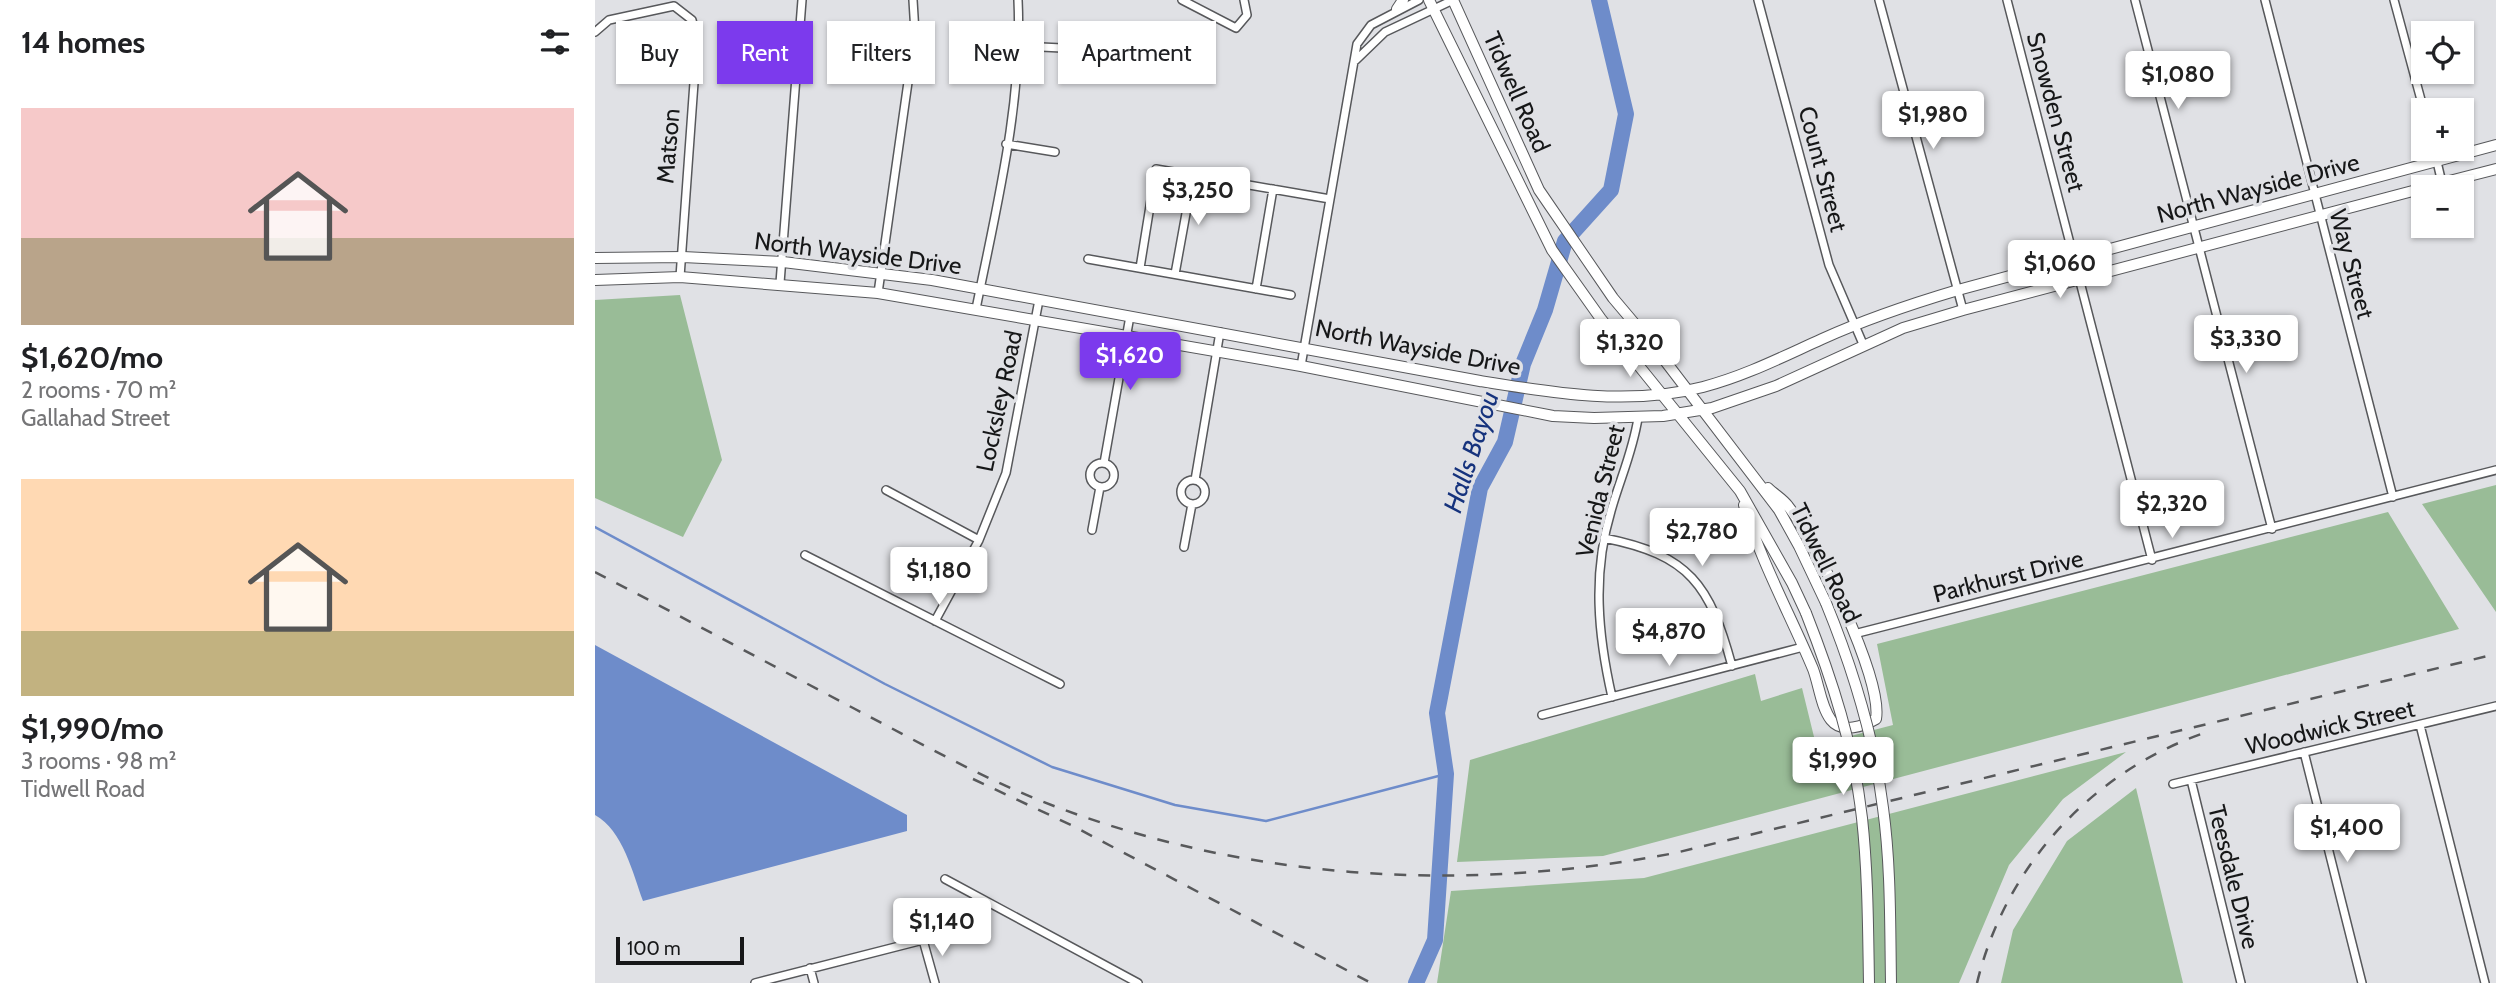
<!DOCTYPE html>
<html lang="en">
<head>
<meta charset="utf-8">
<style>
	:root { --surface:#fff; --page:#f2f2f2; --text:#202124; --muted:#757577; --accent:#7c3aed }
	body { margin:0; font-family:Cabin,sans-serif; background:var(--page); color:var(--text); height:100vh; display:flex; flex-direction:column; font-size:26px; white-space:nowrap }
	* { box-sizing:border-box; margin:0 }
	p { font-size:23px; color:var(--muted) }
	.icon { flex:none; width:38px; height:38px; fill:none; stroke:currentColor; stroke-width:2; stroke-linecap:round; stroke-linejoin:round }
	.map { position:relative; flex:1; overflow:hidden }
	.panel { display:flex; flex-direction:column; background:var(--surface); width:595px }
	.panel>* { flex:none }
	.hud { position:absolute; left:21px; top:21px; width:665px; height:63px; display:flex; gap:14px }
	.controls { position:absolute; left:1816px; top:21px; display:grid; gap:14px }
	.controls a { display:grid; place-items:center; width:63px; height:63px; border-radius:0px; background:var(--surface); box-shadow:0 2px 5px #0004; font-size:35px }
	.scale { position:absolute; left:21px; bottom:18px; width:128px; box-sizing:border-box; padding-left:7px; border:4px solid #161718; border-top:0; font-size:19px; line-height:24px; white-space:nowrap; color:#161718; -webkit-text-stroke:5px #e0e1e5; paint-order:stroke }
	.price { position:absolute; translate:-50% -60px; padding:0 16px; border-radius:7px; background:#fff; color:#222; font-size:23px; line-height:46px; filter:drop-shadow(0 2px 4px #0008) }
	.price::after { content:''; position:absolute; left:50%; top:42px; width:21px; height:16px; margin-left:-10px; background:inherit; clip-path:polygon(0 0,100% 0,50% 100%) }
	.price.current { background:var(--accent); color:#fff }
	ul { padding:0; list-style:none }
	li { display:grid; align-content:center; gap:14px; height:371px; padding:0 21px }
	li span { display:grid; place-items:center; height:217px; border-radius:0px; color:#555 }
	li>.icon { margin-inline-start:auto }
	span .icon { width:126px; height:126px; fill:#fffc; stroke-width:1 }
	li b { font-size:30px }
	h2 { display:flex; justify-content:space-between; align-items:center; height:84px; padding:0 21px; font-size:30px }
	.tag { padding:0 24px; border-radius:0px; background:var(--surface); box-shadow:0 2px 5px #0004; font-size:24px; line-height:63px }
	.tag.current { background:var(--accent); color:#fff }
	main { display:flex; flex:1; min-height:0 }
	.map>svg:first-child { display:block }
	.green { fill:#99bc97 }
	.water { fill:#6e8cca }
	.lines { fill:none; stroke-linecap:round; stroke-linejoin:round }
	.stream { stroke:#6e8cca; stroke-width:2.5 }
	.river { stroke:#6e8cca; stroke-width:16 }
	.street-casing { stroke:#57585b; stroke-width:10 }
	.secondary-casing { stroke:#57585b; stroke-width:12 }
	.street { stroke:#fff; stroke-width:7 }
	.secondary { stroke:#fff; stroke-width:10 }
	.rail { stroke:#58595b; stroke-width:2.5; stroke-dasharray:12 12; stroke-linecap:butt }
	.secondary-bridge-casing { stroke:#57585b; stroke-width:12; stroke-linecap:butt }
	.secondary-bridge { stroke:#fff; stroke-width:10 }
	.labels { text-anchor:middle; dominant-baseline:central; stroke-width:7; stroke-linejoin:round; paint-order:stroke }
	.street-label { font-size:24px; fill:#161718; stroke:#e0e1e5 }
	.water-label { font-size:26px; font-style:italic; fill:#16337d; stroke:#e0e1e5 }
</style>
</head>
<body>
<main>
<section class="panel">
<h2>14 homes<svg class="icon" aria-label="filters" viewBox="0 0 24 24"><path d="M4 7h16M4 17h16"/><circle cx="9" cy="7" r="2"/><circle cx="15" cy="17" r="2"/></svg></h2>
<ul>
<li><span style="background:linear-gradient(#f6c9c9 60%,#b9a48a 0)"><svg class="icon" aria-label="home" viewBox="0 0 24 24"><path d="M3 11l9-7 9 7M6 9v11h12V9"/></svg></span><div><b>$1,620/mo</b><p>2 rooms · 70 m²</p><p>Gallahad Street</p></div></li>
<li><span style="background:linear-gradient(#ffd9b3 70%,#c2b280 0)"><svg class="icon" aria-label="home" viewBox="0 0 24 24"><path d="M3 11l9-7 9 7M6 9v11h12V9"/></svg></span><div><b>$1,990/mo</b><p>3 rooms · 98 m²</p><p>Tidwell Road</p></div></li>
</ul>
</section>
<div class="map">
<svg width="1901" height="983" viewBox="0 0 1901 983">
	<rect width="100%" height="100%" fill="#e0e1e5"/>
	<!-- green -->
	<path class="green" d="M85,295L127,460L88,537L0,498V300Z
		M1901,485V612L1827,504Z
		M1793,512L1864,629L1008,856L862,862L875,760L1160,674L1166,701L1207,688L1221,745L1298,725L1282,644Z
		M1531,752L1468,799L1414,865L1364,983H842L856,891L1049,878Z
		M1541,788L1588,983H1406L1418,930L1472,841Z"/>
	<!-- water -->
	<path class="water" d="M0,645L312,815V831L48,901C38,874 28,830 0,815Z"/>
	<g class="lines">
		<!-- stream -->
		<path class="stream" d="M0,527L290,684L457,767L580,805L671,821L851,774"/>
		<!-- river -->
		<path class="river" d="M821,983L840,940L851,774L842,713L885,488L910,442L928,364L950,310L970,241L1016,190L1031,114L1004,0"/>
		<!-- street casing -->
		<g class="street-casing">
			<path id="street" d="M587,0L641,28L652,15L649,0
				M1163,0L1234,265L1268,344
				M1284,0L1368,310
				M1412,0L1557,560
				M1540,0L1677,529
				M1670,0L1798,497
				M1799,0L1829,111
				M0,32L14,20L79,6L97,20L102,41L85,277
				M425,46L488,49L524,60
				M761,60L790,32L858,0
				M411,144L460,152
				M1839,149L1847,183
				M493,259L696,295
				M545,268L561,169L735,199
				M580,274L598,175
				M185,283L207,0
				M661,289L678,189
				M283,293L320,33L318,0
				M381,309C401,209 428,102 423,0
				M706,366L762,44L776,25L824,0
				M495 475a12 12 0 1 1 24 0a12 12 0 1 1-24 0Z
				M509,463L535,316
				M600,480L625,332
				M586 492a12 12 0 1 1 24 0a12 12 0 1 1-24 0Z
				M291,490L384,540
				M497,530L505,487
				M1009,538C1095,555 1115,585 1137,666
				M589,547L597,504
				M210,555L465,684
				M340,621L384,540L411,473L444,300
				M1259,634L1901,470
				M1017,697C1003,635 997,574 1016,511C1025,479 1038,451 1043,418
				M947,715L1208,647
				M1825,725L1890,983
				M1709,752L1767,983
				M1596,780L1646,983
				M1578,784L1901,706
				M350,879L543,983
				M328,940L340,983
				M215,968L219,983
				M160,983L328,940L364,924L382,897"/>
		</g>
		<!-- secondary casing -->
		<g class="secondary-casing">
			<path id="secondary" d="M834,0L957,250L1006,319L1145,491L1197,583L1211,613
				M858,0L944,190L1018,298L1061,349L1184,510L1204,546L1231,603
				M802,9L808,0
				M1831,187L1901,169
				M0,258L88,257L188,262L337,280L885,381C958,393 1035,406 1108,387C1150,376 1187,357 1227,339C1271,319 1316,304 1363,290L1901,145
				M0,280L85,277L283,293L706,366L958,416L999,418L1068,416L1117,408L1181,386L1308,328L1368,310L1829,188
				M1149,505C1166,562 1195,614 1218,669C1224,685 1226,707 1236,720C1247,734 1269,726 1281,719C1288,679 1220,540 1193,506C1188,499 1179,494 1173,488"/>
		</g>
		<!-- street -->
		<use href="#street" class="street"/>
		<!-- secondary -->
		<use href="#secondary" class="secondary"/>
		<!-- rail -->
		<path class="rail" d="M0,572C87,617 173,663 260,709C327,744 396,783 467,809C664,882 875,892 1080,853L1901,654
			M378,779L476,825L776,983
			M1382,983C1410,867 1495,774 1606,734"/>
		<!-- secondary-bridge casing -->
		<g class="secondary-bridge-casing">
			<path id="secondary-bridge" d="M1231,603C1258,669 1279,737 1288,808C1296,866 1295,925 1296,983
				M1211,613C1237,679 1259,747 1267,818C1273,873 1273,928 1274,983"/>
		</g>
		<!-- secondary-bridge -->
		<use href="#secondary-bridge" class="secondary-bridge"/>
	</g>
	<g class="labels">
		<!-- street labels -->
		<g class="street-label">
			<text transform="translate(922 92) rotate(66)">Tidwell Road</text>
			<text transform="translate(1461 112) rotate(75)">Snowden Street</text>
			<text transform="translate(73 146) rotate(-85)">Matson</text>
			<text transform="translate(1228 169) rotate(75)">Count Street</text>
			<text transform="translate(1663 188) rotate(-15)">North Wayside Drive</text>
			<text transform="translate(263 253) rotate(7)">North Wayside Drive</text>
			<text transform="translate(1757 264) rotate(75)">Way Street</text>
			<text transform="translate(823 347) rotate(11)">North Wayside Drive</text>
			<text transform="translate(404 401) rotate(-78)">Locksley Road</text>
			<text transform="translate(1005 491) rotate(-76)">Venida Street</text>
			<text transform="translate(1231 563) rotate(64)">Tidwell Road</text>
			<text transform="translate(1413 576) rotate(-14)">Parkhurst Drive</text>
			<text transform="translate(1735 727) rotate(-13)">Woodwick Street</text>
			<text transform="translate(1639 877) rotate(76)">Teesdale Drive</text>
		</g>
		<!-- water labels -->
		<g class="water-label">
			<text transform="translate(876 452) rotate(-72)">Halls Bayou</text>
		</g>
	</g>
</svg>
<div class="controls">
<a><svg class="icon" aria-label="locate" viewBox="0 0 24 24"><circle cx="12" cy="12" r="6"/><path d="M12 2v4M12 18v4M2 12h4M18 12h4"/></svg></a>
<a>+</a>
<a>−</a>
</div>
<div class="scale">100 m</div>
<b class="price" style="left:1583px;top:111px">$1,080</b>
<b class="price" style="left:1338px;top:151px">$1,980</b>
<b class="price" style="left:603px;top:227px">$3,250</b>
<b class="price" style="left:1465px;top:300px">$1,060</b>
<b class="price" style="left:1651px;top:375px">$3,330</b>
<b class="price" style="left:1035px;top:379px">$1,320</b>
<b class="price current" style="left:535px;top:392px">$1,620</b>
<b class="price" style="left:1577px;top:540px">$2,320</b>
<b class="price" style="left:1107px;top:568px">$2,780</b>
<b class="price" style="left:344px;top:607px">$1,180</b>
<b class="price" style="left:1074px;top:668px">$4,870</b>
<b class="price" style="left:1248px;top:797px">$1,990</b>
<b class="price" style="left:1752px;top:864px">$1,400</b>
<b class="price" style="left:347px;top:958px">$1,140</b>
<div class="hud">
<a class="tag">Buy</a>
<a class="tag current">Rent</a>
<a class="tag">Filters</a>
<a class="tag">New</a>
<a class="tag">Apartment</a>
</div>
</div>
</main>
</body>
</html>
